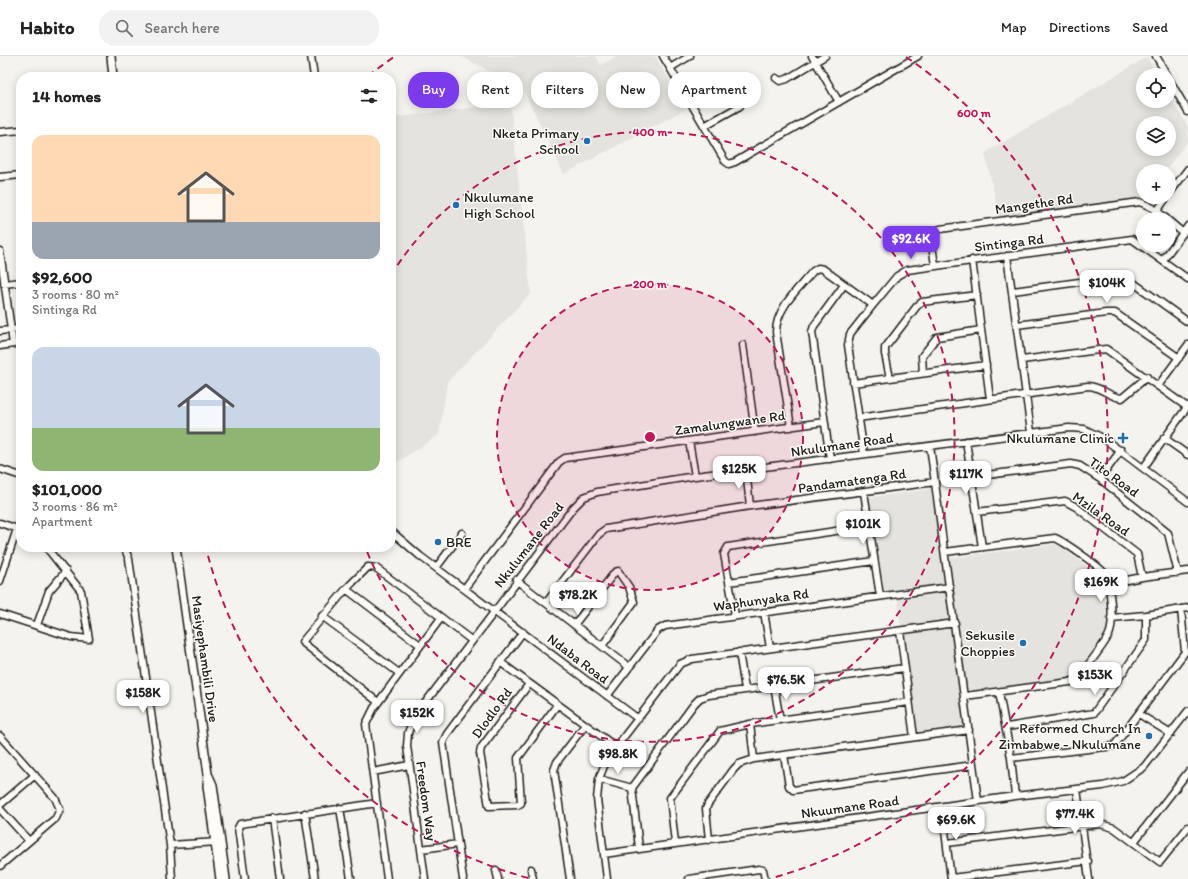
<!DOCTYPE html>
<html lang="en">
<head>
<meta charset="utf-8">
<style>
	:root { --surface:#fff; --page:#f2f2f2; --text:#222; --muted:#767676; --line:#e0e0e0; --accent:#7c3aed }
	body { margin:0; font-family:Itim,sans-serif; background:var(--page); color:var(--text); height:100vh; display:flex; flex-direction:column; font-size:15px; white-space:nowrap }
	* { box-sizing:border-box; margin:0 }
	p { font-size:13px; color:var(--muted) }
	.icon { flex:none; width:22px; height:22px; fill:none; stroke:currentColor; stroke-width:2; stroke-linecap:round; stroke-linejoin:round }
	.map { position:relative; flex:1; overflow:hidden }
	.drawer { position:absolute; left:16px; top:16px; width:380px; height:480px; display:flex; flex-direction:column; background:var(--surface); border-radius:16px; box-shadow:0 2px 10px #0003 }
	.drawer>* { flex:none }
	.hud { position:absolute; left:408px; top:16px; width:380px; height:36px; display:flex; gap:8px }
	.tools { position:absolute; left:1136px; top:12px; display:grid; gap:8px }
	.tools a { display:grid; place-items:center; width:40px; height:40px; border-radius:50%; background:var(--surface); box-shadow:0 2px 10px #0003; font-size:20px }
	.price { position:absolute; translate:-50% -34px; padding:0 9px; border-radius:8px; background:#fff; color:#222; font-size:13px; line-height:26px; filter:drop-shadow(0 1px 2px #0008) }
	.price::after { content:''; position:absolute; left:50%; top:24px; width:12px; height:9px; margin-left:-6px; background:inherit; clip-path:polygon(0 0,100% 0,50% 100%) }
	.price.selected { background:var(--accent); color:#fff }
	ul { padding:0; list-style:none }
	li { display:grid; align-content:center; gap:8px; height:212px; padding:0 16px }
	li span { display:grid; place-items:center; height:124px; border-radius:12px; color:#555 }
	li>.icon { margin-inline-start:auto }
	span .icon { width:72px; height:72px; fill:#fffc; stroke-width:1 }
	li b { font-size:17px }
	h2 { display:flex; justify-content:space-between; align-items:center; height:48px; padding:0 16px; font-size:17px }
	.chip { padding:0 14px; border-radius:16px; background:var(--surface); box-shadow:0 2px 10px #0003; font-size:14px; line-height:36px }
	.chip.selected { background:var(--accent); color:#fff }
	header { display:flex; align-items:center; gap:24px; box-sizing:border-box; height:56px; padding:0 20px; background:var(--surface); border-bottom:1px solid var(--line) }
	header strong { font-size:19px }
	nav { display:flex; gap:22px; margin-inline-start:auto; font-size:14px }
	.search { width:280px; height:36px; background:var(--page); display:flex; align-items:center; gap:10px; box-sizing:border-box; padding:0 14px; border-radius:16px; color:var(--muted); font-size:15px }
	.map>svg:first-child { display:block }
	.built { fill:#e4e3de; fill-rule:evenodd }
	.lines { fill:none; stroke-linecap:round; stroke-linejoin:round }
	.minor-casing { stroke:#1c1c1c; stroke-width:9 }
	.major-casing { stroke:#1c1c1c; stroke-width:10 }
	.minor { stroke:#fdfcf7; stroke-width:6 }
	.major { stroke:#fdfcf7; stroke-width:7 }
	.ring { fill:none; stroke:#c2185b; stroke-width:2; stroke-dasharray:7 5 }
	.poi-dot { fill:#1f6fb2; stroke:#fdfcf7; stroke-width:1.5 }
	.labels { text-anchor:middle; dominant-baseline:central; stroke-width:3; stroke-linejoin:round; paint-order:stroke }
	.poi-label { font-size:14px; fill:#1c1c1c; stroke:#fdfcf7; text-anchor:end }
	.street-label { font-size:14px; fill:#1c1c1c; stroke:#fdfcf7 }
	.centre { fill:#c2185b; stroke:#fdfcf7; stroke-width:2 }
	.ring-label { font-size:12px; text-anchor:middle; font-weight:bold; fill:#c2185b; stroke:#fdfcf7; stroke-width:3; stroke-linejoin:round; paint-order:stroke }
</style>
</head>
<body>
<header>
<strong>Habito</strong>
<div class="search"><svg class="icon" aria-label="search" viewBox="0 0 24 24"><circle cx="10" cy="10" r="6"/><path d="M15 15l6 6"/></svg>Search here</div>
<nav><a>Map</a><a>Directions</a><a>Saved</a></nav>
</header>
<div class="map">
<svg width="1188" height="823" viewBox="0 0 1188 823">
	<rect width="100%" height="100%" fill="#f4f3ee"/>
	<filter id="ink" filterUnits="userSpaceOnUse"><feTurbulence type="fractalNoise" baseFrequency=".025" numOctaves="2"/><feDisplacementMap in="SourceGraphic" scale="8" xChannelSelector="R" yChannelSelector="G"/><feConvolveMatrix kernelMatrix="1 2 1 2 8 2 1 2 1" color-interpolation-filters="sRGB"/></filter>
	<g filter="url(#ink)">
		<!-- built -->
		<path class="built" d="M461,0H596L601,9L618,0H655L686,53L564,118L523,33Z
			M1147,1L1157,19H1143V45H1169V39L1188,71V85L1165,115H1143V141H1146L1142,145L1000,163L985,97ZM1143,67H1169V93H1143Z
			M510,47L531,237L447,326L439,379L391,410V62Z
			M931,433L941,503L1058,488L1101,521L1109,574L1073,621L962,638L966,671L913,679L897,535L882,537L868,442Z"/>
		<g class="lines">
			<!-- minor casing -->
			<g class="minor-casing">
				<path id="minor" d="M311,0L314,21
					M663,0L725,105L729,108L735,106L918,0
					M812,0L839,46
					M1156,0L1167,19
					M670,12L690,0
					M776,22L780,25L787,23L825,0
					M1169,23L1188,56
					M704,70L740,50
					M0,76L21,74
					M0,121L21,119
					M1169,138L1188,113
					M1157,155L1167,141
					M1169,165L1183,177
					M0,195L13,288
					M1007,200L1031,376
					M972,204L990,343
					M1163,204L1188,170
					M935,209L931,183L934,175L940,173L1140,146L1153,152L1167,163
					M4,228L21,226
					M1013,235L1124,220L1188,266
					M1017,269L1106,257H1115L1179,302
					M0,275L21,273
					M743,289L755,376
					M0,290L21,287
					M1022,304L1106,293L1187,351
					M923,317L922,300L937,281L981,274
					M890,322L885,298V292L917,250L922,246L977,239
					M853,327L986,309
					M1158,330L1188,289
					M858,362L1088,330C1101,330 1110,342 1122,342L1147,321
					M791,371L776,276C776,252 799,232 813,215L818,212L823,213L873,249
					M1164,382L1188,399
					M689,385L695,420
					M966,385L982,491
					M930,390L978,745
					M864,398L848,289L850,278L873,249L897,220L907,214L1132,183L1188,223
					M830,403L812,276L814,270L844,229
					M1144,411L1188,350
					M0,413L21,420
					M746,414L750,450
					M972,421L1071,408L1080,410L1100,423L1168,477L1178,517
					M1100,423L1121,394
					M864,436L880,540
					M977,456L1065,445L1076,451L1137,498L1142,521
					M0,467L21,474
					M391,475L420,500L637,662
					M124,491L129,503L170,789L172,823
					M945,496L1055,482C1063,485 1102,512 1105,518C1110,528 1114,564 1110,576C1108,585 1084,614 1077,623L1070,626L965,640
					M436,512L462,477
					M516,524L629,611
					M0,525L17,473
					M729,526L874,505
					M1108,528L1142,521L1188,515
					M346,533L420,589
					M464,533L559,406L565,402L824,366
					M546,547L599,478L606,473L750,450L935,426
					M764,556L770,592
					M0,558L71,581L89,583L81,535L46,491
					M735,559L724,498L728,491L869,470
					M322,560L399,617
					M1111,562L1146,559L1188,552
					M37,569L49,535L66,515
					M574,569L615,516L618,515L629,531L634,546L602,590
					M900,575L914,681
					M739,596L745,633
					M500,606L616,691
					M529,628L481,692L480,697L489,750L518,749L521,747L518,702L557,649
					M774,630L780,664
					M999,636L1011,702L1015,740
					M607,640L658,574L665,570L950,531
					M378,646L302,586L346,533L368,511L376,512L471,584
					M1139,658L1171,678
					M750,668L754,703
					M1007,671L1094,657L1146,584V559
					M0,680L55,742L60,753L56,762L0,810
					M784,699L789,730L793,734L973,709
					M1011,702L1114,690L1185,596L1181,553
					M373,716L409,709
					M599,723L632,732
					M1077,733L1089,823
					M0,749L35,719
					M942,751L951,823
					M340,752L351,823
					M0,753L29,785
					M305,757L315,823
					M272,762L280,823
					M709,784L706,753L708,748L734,713L739,708L754,703L969,674
					M1134,786L1188,716
					M675,787L670,742L720,675L750,668L909,646
					M947,787L1100,768L1114,772L1160,806L1188,771
					M170,789L218,786
					M639,792L632,732L694,648L700,642L709,639L904,612
					M421,793L458,788
					M604,798L1015,740L1103,730L1123,725L1144,711L1188,655
					M531,813L533,823
					M496,814L498,823
					M951,822L1088,805
					M245,823L238,772L240,768L377,747
					M387,823L366,668L374,652L441,562
					M425,823L407,690L408,677L413,663L573,452L584,441L597,436L695,420L1069,372L1084,373L1103,382L1188,446
					M463,823L443,686L447,678L523,576
					M570,823L554,714L557,706L585,669
					M607,823L597,743L599,723L604,710L616,691L680,608L692,603L955,567
					M689,823L759,813L763,814L765,823"/>
			</g>
			<!-- major casing -->
			<g class="major-casing">
				<path id="major" d="M111,0L113,21
					M176,491L208,718L207,730L220,823
					M209,720L213,729L226,823"/>
			</g>
			<!-- minor -->
			<use href="#minor" class="minor"/>
			<!-- major -->
			<use href="#major" class="major"/>
		</g>
	</g>
	<!-- distance rings -->
	<circle cx="650" cy="381" r="153" fill="#c2185b" fill-opacity=".12"/>
	<g class="ring">
		<circle cx="650" cy="381" r="153"/>
		<path d="M391 219A305 305 0 1 1 366 493"/>
		<path d="M528 822A458 458 0 0 1 206 492M368 20A458 458 0 0 1 394 1M906 1A458 458 0 0 1 772 822"/>
	</g>
	<!-- markers -->
	<g class="poi-dot">
		<circle cx="587" cy="85" r="4"/>
		<circle cx="456" cy="149" r="4"/>
		<path d="M1121 376h4v4h4v4h-4v4h-4v-4h-4v-4h4z"/>
		<circle cx="438" cy="486" r="4"/>
		<circle cx="1023" cy="587" r="4"/>
		<circle cx="1149" cy="680" r="4"/>
	</g>
	<g class="labels">
		<!-- poi labels -->
		<g class="poi-label">
			<text x="579" y="77">Nketa Primary<tspan x="579" dy="16">School</tspan></text>
			<text x="464" y="141" text-anchor="start">Nkulumane<tspan x="464" dy="16">High School</tspan></text>
			<text x="1114" y="382">Nkulumane Clinic</text>
			<text x="446" y="486" text-anchor="start">BRE</text>
			<text x="1015" y="579">Sekusile<tspan x="1015" dy="16">Choppies</tspan></text>
			<text x="1141" y="672">Reformed Church In<tspan x="1141" dy="16">Zimbabwe - Nkulumane</tspan></text>
		</g>
		<!-- street labels -->
		<g class="street-label">
			<text transform="translate(1034 148) rotate(-8)">Mangethe Rd</text>
			<text transform="translate(1009 187) rotate(-7)">Sintinga Rd</text>
			<text transform="translate(730 367) rotate(-8)">Zamalungwane Rd</text>
			<text transform="translate(842 389) rotate(-8)">Nkulumane Road</text>
			<text transform="translate(1114 421) rotate(36)">Tito Road</text>
			<text transform="translate(852 425) rotate(-8)">Pandamatenga Rd</text>
			<text transform="translate(1101 458) rotate(35)">Mzila Road</text>
			<text transform="translate(529 489) rotate(-52)">Nkulumane Road</text>
			<text transform="translate(761 544) rotate(-8)">Waphunyaka Rd</text>
			<text transform="translate(205 603) rotate(82)">Masiyephambili Drive</text>
			<text transform="translate(578 603) rotate(37)">Ndaba Road</text>
			<text transform="translate(492 657) rotate(-54)">Dlodlo Rd</text>
			<text transform="translate(426 745) rotate(82)">Freedom Way</text>
			<text transform="translate(850 751) rotate(-8)">Nkuumane Road</text>
		</g>
	</g>
	<circle cx="650" cy="381" r="6" class="centre"/>
	<g class="ring-label">
		<text x="974" y="61">600 m</text>
		<text x="650" y="80">400 m</text>
		<text x="650" y="232">200 m</text>
	</g>
</svg>
<div class="tools">
<a><svg class="icon" aria-label="locate" viewBox="0 0 24 24"><circle cx="12" cy="12" r="6"/><path d="M12 2v4M12 18v4M2 12h4M18 12h4"/></svg></a>
<a><svg class="icon" aria-label="layers" viewBox="0 0 24 24"><path d="M12 4l9 5-9 5-9-5zM3 14l9 5 9-5"/></svg></a>
<a>+</a>
<a>−</a>
</div>
<b class="price selected" style="left:911px;top:204px">$92.6K</b>
<b class="price" style="left:1107px;top:248px">$104K</b>
<b class="price" style="left:739px;top:434px">$125K</b>
<b class="price" style="left:966px;top:439px">$117K</b>
<b class="price" style="left:863px;top:489px">$101K</b>
<b class="price" style="left:1101px;top:547px">$169K</b>
<b class="price" style="left:578px;top:560px">$78.2K</b>
<b class="price" style="left:1095px;top:640px">$153K</b>
<b class="price" style="left:786px;top:645px">$76.5K</b>
<b class="price" style="left:143px;top:658px">$158K</b>
<b class="price" style="left:417px;top:678px">$152K</b>
<b class="price" style="left:618px;top:719px">$98.8K</b>
<b class="price" style="left:1075px;top:779px">$77.4K</b>
<b class="price" style="left:956px;top:785px">$69.6K</b>
<div class="hud">
<a class="chip selected">Buy</a>
<a class="chip">Rent</a>
<a class="chip">Filters</a>
<a class="chip">New</a>
<a class="chip">Apartment</a>
</div>
<section class="drawer">
<h2>14 homes<svg class="icon" aria-label="filters" viewBox="0 0 24 24"><path d="M4 7h16M4 17h16"/><circle cx="9" cy="7" r="2"/><circle cx="15" cy="17" r="2"/></svg></h2>
<ul>
<li><span style="background:linear-gradient(#ffd9b3 70%,#9aa5b1 0)"><svg class="icon" aria-label="home" viewBox="0 0 24 24"><path d="M3 11l9-7 9 7M6 9v11h12V9"/></svg></span><div><b>$92,600</b><p>3 rooms · 80 m²</p><p>Sintinga Rd</p></div></li>
<li><span style="background:linear-gradient(#c9d6e8 65%,#8fb573 0)"><svg class="icon" aria-label="home" viewBox="0 0 24 24"><path d="M3 11l9-7 9 7M6 9v11h12V9"/></svg></span><div><b>$101,000</b><p>3 rooms · 86 m²</p><p>Apartment</p></div></li>
</ul>
</section>
</div>
</body>
</html>
